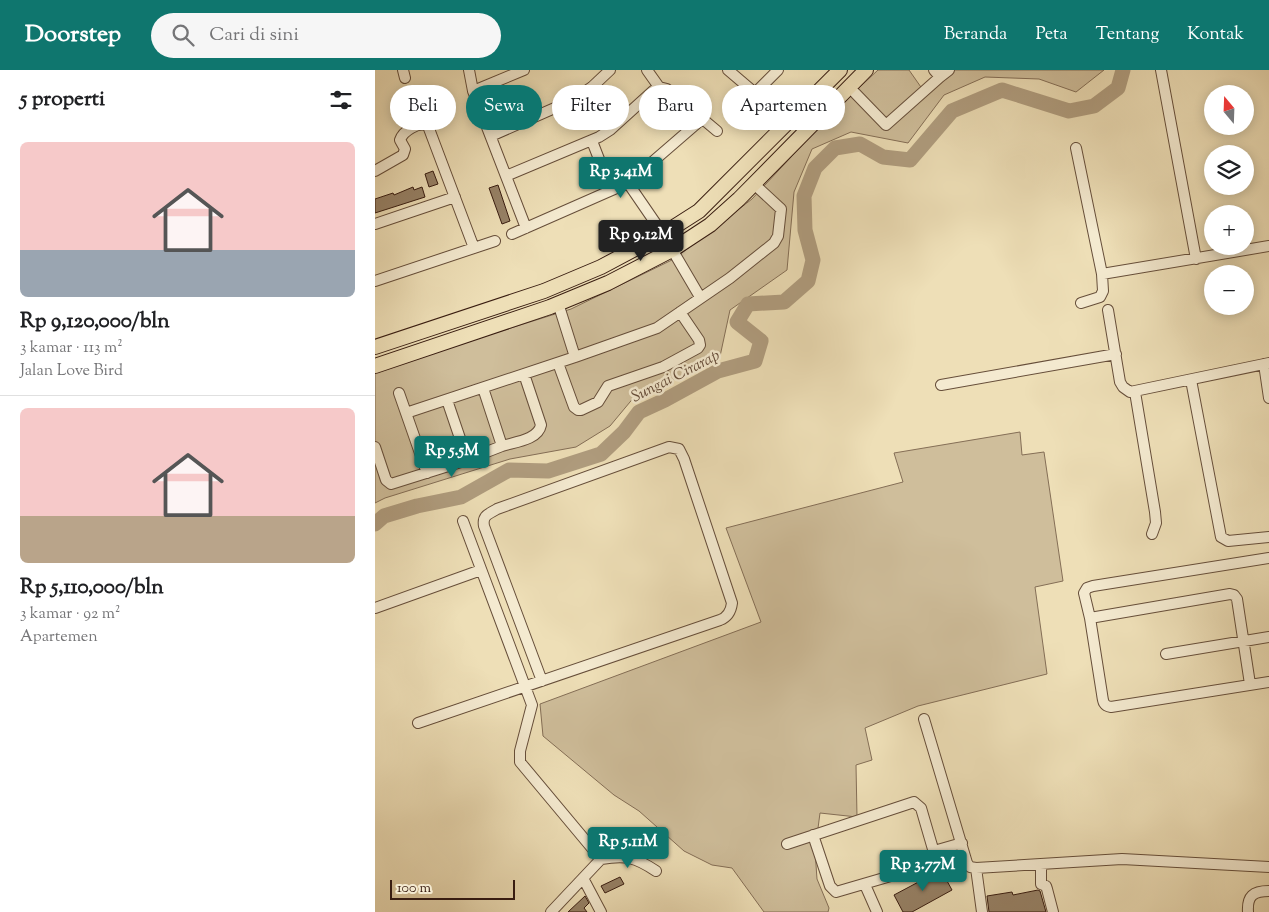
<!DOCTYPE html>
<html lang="id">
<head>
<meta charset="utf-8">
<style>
	:root { --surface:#fff; --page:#f6f6f6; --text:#202124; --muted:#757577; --line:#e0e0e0; --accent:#0f766e }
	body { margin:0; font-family:"Sorts Mill Goudy",serif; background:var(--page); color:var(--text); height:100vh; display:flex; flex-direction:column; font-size:19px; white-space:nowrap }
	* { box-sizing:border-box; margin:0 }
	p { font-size:16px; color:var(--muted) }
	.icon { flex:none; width:28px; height:28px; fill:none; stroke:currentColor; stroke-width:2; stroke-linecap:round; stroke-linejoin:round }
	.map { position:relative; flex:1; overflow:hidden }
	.side { display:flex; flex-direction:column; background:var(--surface); width:375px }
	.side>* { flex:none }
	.guide { position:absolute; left:15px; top:15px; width:475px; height:45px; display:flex; gap:10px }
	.needle { width:32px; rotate:341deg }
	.buttons { position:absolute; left:829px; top:15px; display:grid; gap:10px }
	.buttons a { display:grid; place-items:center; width:50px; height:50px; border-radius:50%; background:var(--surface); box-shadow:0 2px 12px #0003; font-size:25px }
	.scale { position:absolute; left:15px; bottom:12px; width:125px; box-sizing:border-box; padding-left:5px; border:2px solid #391d11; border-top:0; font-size:14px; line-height:18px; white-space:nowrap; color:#391d11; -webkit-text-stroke:4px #f4ead0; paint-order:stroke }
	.price { position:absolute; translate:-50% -42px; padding:0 11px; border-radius:5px; background:var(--accent); color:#fff; font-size:16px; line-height:32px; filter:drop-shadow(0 1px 2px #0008) }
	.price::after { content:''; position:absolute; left:50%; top:30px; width:15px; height:11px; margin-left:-8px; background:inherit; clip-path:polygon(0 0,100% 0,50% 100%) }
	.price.selected { background:#222; color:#fff }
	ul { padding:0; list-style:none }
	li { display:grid; align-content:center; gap:10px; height:265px; padding:0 20px }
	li+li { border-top:1px solid var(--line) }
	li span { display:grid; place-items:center; height:155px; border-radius:8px; color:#555 }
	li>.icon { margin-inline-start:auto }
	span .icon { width:90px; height:90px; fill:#fffc; stroke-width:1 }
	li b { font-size:21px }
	h2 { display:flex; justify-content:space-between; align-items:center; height:60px; padding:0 20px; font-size:21px }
	.tag { padding:0 18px; border-radius:22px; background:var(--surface); box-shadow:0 2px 12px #0003; font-size:18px; line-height:45px }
	.tag.selected { background:var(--accent); color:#fff }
	header { display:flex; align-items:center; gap:30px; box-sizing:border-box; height:70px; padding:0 25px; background:var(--accent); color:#fff }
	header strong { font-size:24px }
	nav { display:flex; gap:28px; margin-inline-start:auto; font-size:18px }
	.search { width:350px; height:45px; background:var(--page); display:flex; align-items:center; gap:12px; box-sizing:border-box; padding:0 18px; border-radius:28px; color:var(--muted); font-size:19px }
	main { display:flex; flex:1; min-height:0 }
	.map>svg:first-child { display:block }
	.green { fill:#cfbe9b; stroke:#846e56 }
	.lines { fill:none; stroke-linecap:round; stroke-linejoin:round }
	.river { stroke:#b09d7f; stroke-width:15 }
	.building { fill:#978267; stroke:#391d11 }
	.minor-casing { stroke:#664e3a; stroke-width:12 }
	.major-casing { stroke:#391d11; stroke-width:16 }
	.minor { stroke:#f4ead0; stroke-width:10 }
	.major { stroke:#eedfb7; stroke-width:14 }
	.labels { text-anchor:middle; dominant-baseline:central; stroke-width:5; stroke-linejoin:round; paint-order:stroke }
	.water-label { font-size:16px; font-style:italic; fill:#634a38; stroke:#f4ead0 }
</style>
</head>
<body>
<header>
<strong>Doorstep</strong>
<div class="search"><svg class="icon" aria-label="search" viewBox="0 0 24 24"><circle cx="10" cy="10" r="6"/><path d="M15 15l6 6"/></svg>Cari di sini</div>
<nav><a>Beranda</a><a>Peta</a><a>Tentang</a><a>Kontak</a></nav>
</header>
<main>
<section class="side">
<h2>5 properti<svg class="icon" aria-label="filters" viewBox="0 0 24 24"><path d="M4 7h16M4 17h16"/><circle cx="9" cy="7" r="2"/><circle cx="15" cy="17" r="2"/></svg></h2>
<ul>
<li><span style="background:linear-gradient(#f6c9c9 70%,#9aa5b1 0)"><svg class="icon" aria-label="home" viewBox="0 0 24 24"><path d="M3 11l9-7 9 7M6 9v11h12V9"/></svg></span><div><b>Rp 9,120,000/bln</b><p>3 kamar · 113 m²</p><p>Jalan Love Bird</p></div></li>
<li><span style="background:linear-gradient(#f6c9c9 70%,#b9a48a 0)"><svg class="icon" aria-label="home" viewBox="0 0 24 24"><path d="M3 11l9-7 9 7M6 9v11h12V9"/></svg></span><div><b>Rp 5,110,000/bln</b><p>3 kamar · 92 m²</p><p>Apartemen</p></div></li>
</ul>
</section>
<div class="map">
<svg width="894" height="842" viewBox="0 0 894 842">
	<rect width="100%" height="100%" fill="#eedfb7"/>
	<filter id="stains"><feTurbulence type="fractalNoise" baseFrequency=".004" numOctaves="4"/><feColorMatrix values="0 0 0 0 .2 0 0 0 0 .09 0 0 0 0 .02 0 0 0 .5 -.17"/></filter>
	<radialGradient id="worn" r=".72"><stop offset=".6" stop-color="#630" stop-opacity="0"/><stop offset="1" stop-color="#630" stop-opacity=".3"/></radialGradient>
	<!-- green -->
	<path class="green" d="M503,0H534L548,20L575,0H729L701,22L664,9L610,7L569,25L533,73L476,62L437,79L419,122L412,200L355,240L344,291L260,326L235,356L201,377L135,389L10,428L0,433V301L196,239L299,189L377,129L455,45Z
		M645,362L647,385L669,382L688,511L660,517L672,604L543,636L490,658L497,690L481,695L482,747L445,743L440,781L442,809L454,838L453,842H389L357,798L337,795L309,781L264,741L239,725L168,666L165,634L386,552L351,458L528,412L519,383Z"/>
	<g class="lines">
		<!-- river -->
		<path class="river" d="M0,454L9,446L42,436L86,427L134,400L173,401L226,384L249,362L264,342L290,330L343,301L380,291L386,271L362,252L373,234L409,232L433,211L438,190L430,160L429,126L440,98L460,78L485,74L508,87L535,90L577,41L627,20L694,41L719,36L743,18L748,0"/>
	</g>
	<!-- building -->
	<path class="building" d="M58,101L63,114L54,117L50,104Z
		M123,115L135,151L127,154L114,118Z
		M38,117L39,120L47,117L50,127L0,143V129L18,123L19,125Z
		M566,800L577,820L537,842H528L519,825Z
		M245,807L249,814L230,823L226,816Z
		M663,820L665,821L671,842H614L612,826L637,822L638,825Z
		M210,826L214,833L209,838L212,842H193Z"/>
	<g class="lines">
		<!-- minor casing -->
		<g class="minor-casing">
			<path id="minor" d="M28,0L30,8
				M94,0L98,21L151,158
				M272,0L284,17
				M353,0L380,23
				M559,0L565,7L574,0
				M786,0L821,189
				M98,21L149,0
				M480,23L511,55L565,7
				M369,34L403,0
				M116,66L198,30L217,17L235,0
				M217,71L236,120
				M701,78L727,204L728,221L725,227L706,233
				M0,101L28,85L30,79L25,70C28,61 44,51 53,56L99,178
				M131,106L224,67L235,60L278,21L284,17L292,19L342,61
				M253,113L288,164L325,227
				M0,154L80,127
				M137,164L253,113L327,49
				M727,204L894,176
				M0,211L120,171
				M733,240L745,312L748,317L755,322L894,293
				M200,287L282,258L355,208L399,173L403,166L406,139L379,114
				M183,293L199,337L203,340H206L223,332L233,316L288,297L323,278L325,275L324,270L305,242
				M889,294L894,328
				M816,310L846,467L853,471L894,467
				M566,315L741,284
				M108,318L127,376C140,372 163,370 166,355L149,304
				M760,322L780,442L781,453L777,464
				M24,323L52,403
				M72,330L92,389
				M31,343L200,287L183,233
				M0,377L11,410L16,414L86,392L127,376
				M88,451L157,635L145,681V692L226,789
				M0,538L106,500
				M715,548L709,523L712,518L718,516L894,488
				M791,584L894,567
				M875,614L862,529L859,525L855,524L715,548L727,624C728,631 728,636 736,637L894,612
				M549,649L592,793L595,797L601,798L747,789L894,797
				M43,653L345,550C353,547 356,541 357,533L309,389L304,379L294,377L122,439C114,444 107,445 109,456L167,611
				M412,774L539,732L546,738L560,786L556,793L550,796L461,822L455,816L438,765
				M559,781L587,773
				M666,795V814L671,816L672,819L678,842
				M601,798L607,842
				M208,808L226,842
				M491,817L502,842
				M176,842L226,789C251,785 260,787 281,801
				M873,842C872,826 878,821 894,821"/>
		</g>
		<!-- major casing -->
		<g class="major-casing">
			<path id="major" d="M0,277L169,221L226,197L288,164L324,141L465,0
				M0,296L175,237L233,213L297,180L335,155L364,129L491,0"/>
		</g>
		<!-- minor -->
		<use href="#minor" class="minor"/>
		<!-- major -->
		<use href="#major" class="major"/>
	</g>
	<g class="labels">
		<!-- water labels -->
		<g class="water-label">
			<text transform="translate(301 307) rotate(-27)">Sungai Cirarap</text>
		</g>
	</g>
	<rect width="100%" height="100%" filter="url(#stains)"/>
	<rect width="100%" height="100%" fill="url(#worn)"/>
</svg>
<div class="buttons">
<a><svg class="needle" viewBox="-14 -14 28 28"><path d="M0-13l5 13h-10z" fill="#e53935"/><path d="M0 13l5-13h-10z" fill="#757577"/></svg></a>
<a><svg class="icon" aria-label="layers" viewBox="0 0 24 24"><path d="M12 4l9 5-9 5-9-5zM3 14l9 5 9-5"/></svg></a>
<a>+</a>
<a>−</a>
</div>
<div class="scale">100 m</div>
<b class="price" style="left:246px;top:129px">Rp 3.41M</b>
<b class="price selected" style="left:266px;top:192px">Rp 9.12M</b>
<b class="price" style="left:77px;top:408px">Rp 5.5M</b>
<b class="price" style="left:253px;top:799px">Rp 5.11M</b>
<b class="price" style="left:548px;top:822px">Rp 3.77M</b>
<div class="guide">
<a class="tag">Beli</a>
<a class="tag selected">Sewa</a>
<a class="tag">Filter</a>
<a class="tag">Baru</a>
<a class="tag">Apartemen</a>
</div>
</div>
</main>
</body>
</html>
